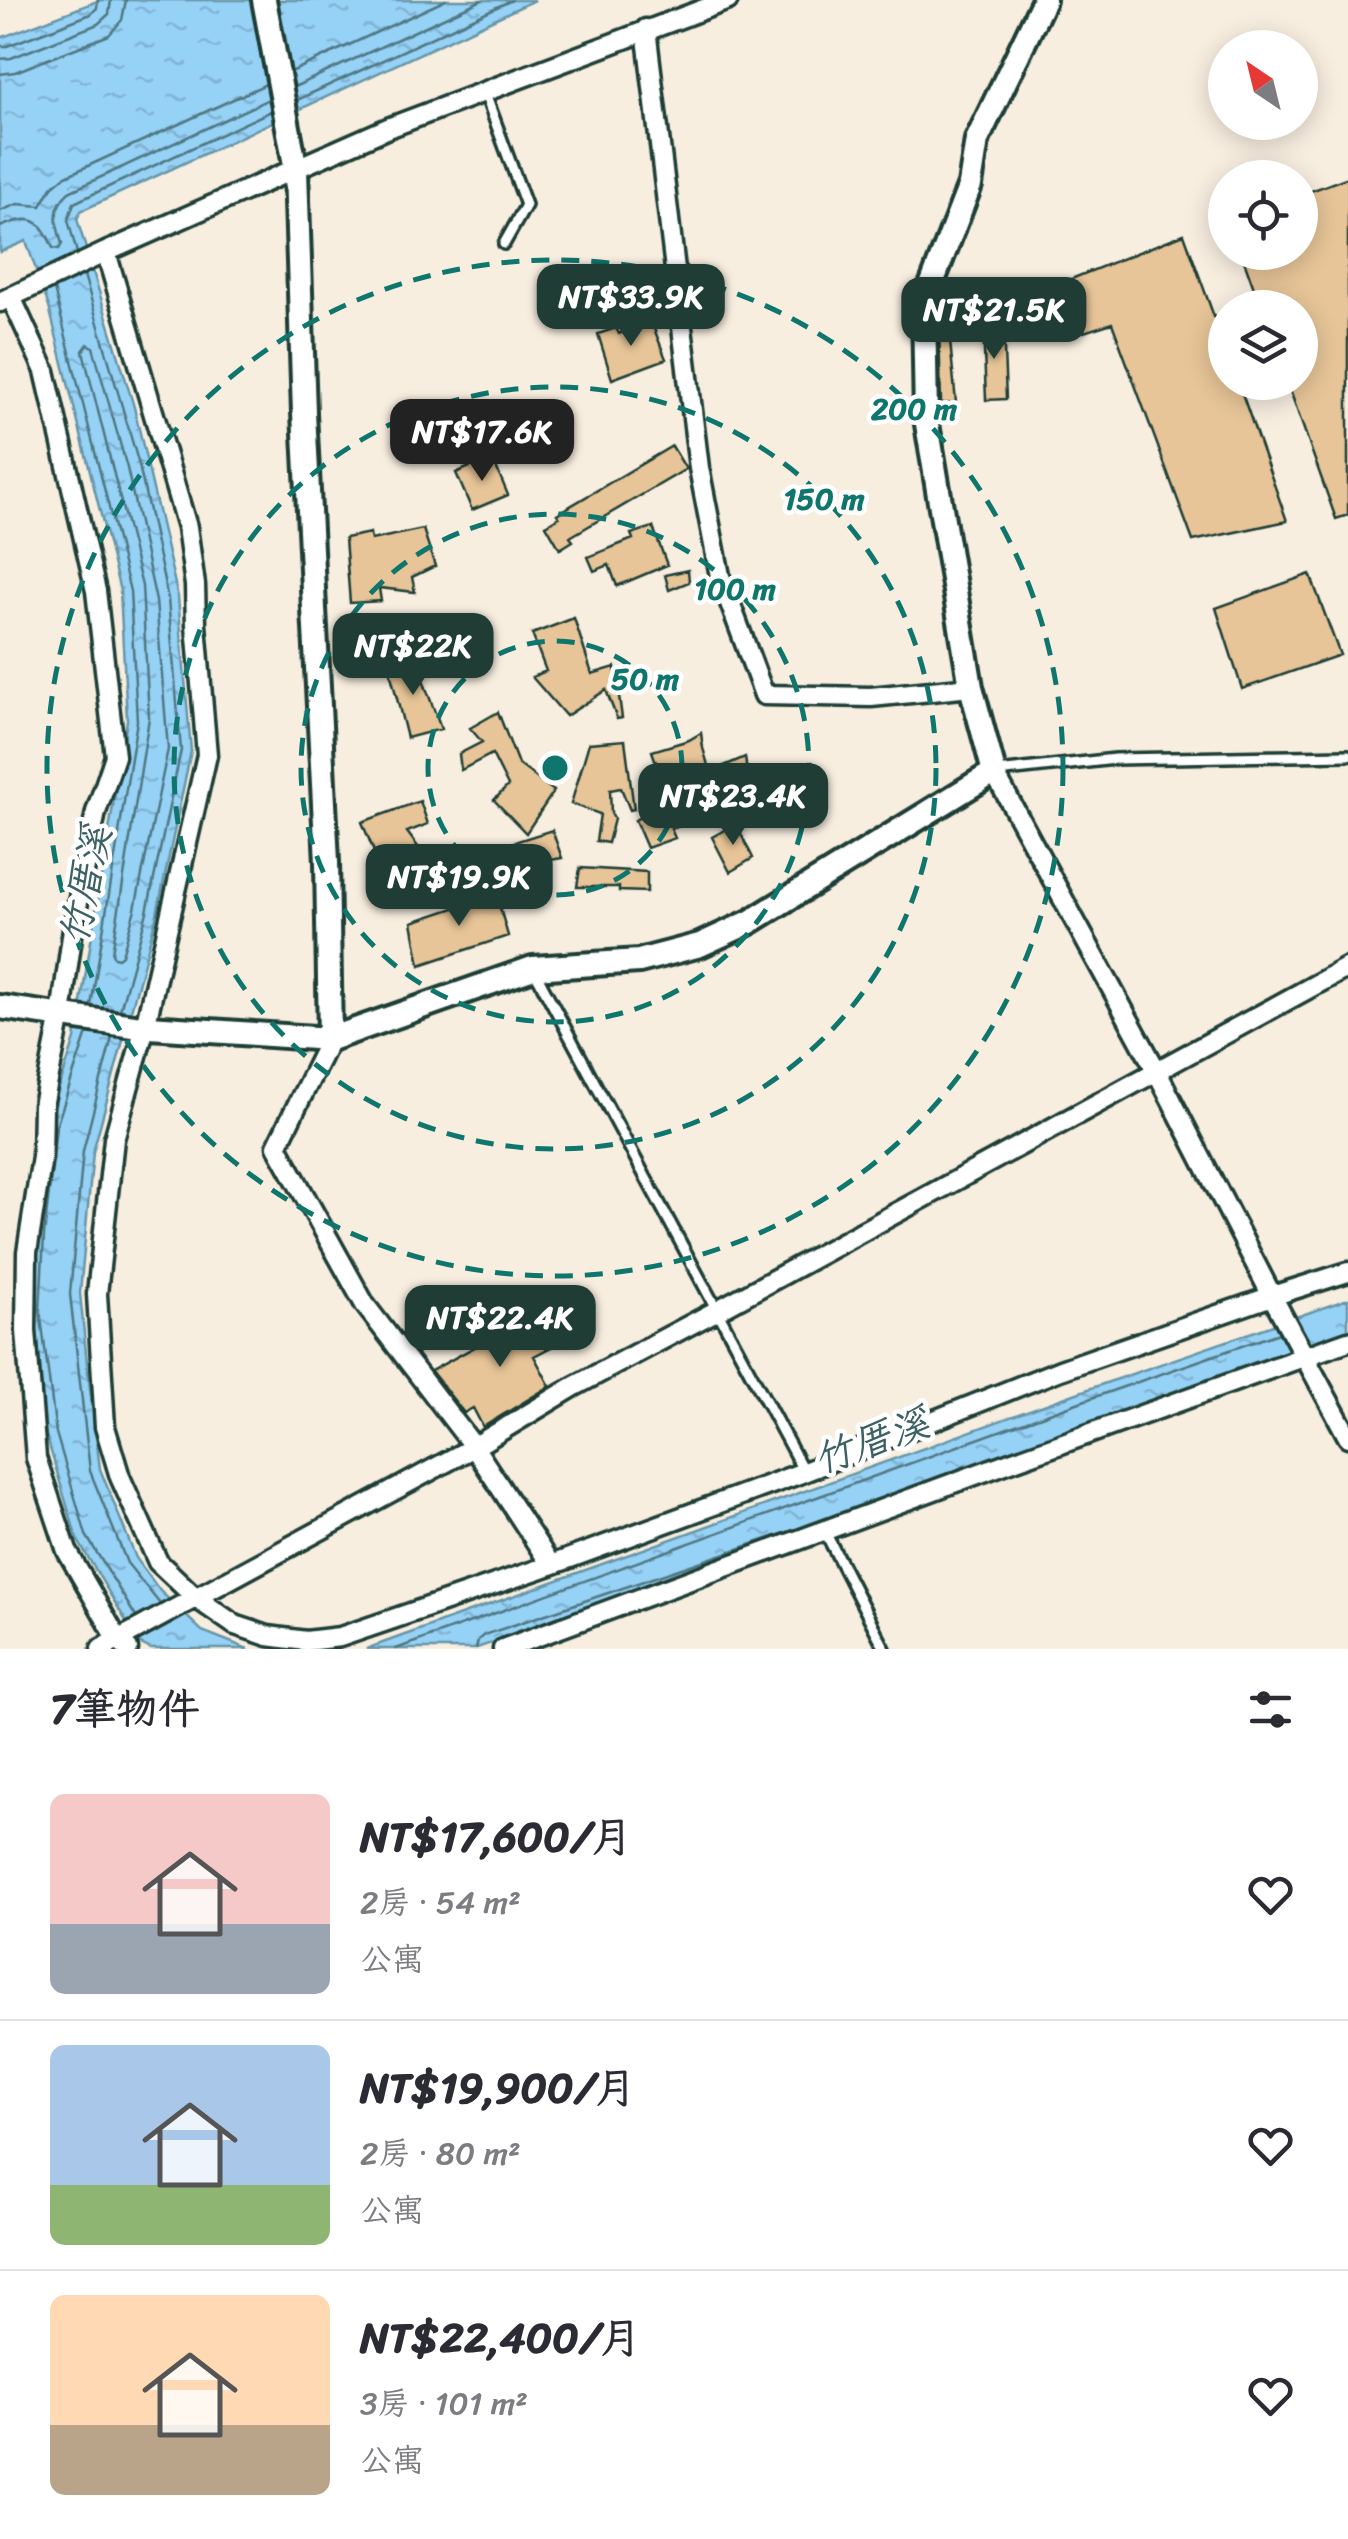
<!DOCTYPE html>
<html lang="zh-TW">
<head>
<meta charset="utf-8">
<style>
	:root { --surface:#fff; --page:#f2f2f3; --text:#2b2b33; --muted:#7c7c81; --line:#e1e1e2; --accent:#1f3d34 }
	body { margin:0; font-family:Sriracha,"LXGW WenKai TC",sans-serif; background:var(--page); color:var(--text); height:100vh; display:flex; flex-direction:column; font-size:38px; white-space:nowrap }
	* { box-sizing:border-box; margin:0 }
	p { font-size:32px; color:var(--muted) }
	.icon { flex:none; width:55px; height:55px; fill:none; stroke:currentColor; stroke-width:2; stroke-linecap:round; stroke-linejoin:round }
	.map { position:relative; height:1649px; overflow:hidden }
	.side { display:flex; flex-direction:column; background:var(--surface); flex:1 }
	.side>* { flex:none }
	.needle { width:65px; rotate:325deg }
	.tools { position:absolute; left:1208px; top:30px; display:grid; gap:20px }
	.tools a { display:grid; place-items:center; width:110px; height:110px; border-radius:50%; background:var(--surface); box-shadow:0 5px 25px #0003; font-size:50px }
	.price { position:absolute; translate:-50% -85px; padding:0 22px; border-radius:20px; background:var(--accent); color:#fff; font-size:32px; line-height:65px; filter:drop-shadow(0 2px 5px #0008) }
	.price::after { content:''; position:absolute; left:50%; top:60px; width:30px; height:22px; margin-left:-15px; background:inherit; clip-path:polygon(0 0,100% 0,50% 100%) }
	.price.on { background:#222; color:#fff }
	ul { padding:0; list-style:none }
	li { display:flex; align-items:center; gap:30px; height:250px; padding:0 50px }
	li+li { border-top:2px solid var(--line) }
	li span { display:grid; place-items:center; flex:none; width:280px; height:200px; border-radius:15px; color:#555 }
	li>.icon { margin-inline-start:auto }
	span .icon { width:120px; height:120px; fill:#fffc; stroke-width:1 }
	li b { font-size:42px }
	h2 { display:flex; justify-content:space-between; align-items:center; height:120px; padding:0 50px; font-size:42px }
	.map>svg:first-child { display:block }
	.water { fill:url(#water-ripples); stroke:#6696a8; stroke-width:2.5 }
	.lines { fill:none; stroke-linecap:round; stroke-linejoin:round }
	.shore { stroke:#4f7882; stroke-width:2.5 }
	.building { fill:#e7c598; stroke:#1f3d34; stroke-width:2.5 }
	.service-casing { stroke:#1f3d34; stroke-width:16 }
	.minor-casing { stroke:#1f3d34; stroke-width:25 }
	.tertiary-casing { stroke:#1f3d34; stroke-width:30 }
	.service { stroke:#fff; stroke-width:9 }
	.minor { stroke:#fff; stroke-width:18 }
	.tertiary { stroke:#fff; stroke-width:22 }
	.ring { fill:none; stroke:#0f766e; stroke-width:5; stroke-dasharray:18 12 }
	.labels { text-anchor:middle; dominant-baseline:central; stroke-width:9; stroke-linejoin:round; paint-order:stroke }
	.water-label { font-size:40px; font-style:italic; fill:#3d6264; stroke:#fff }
	.centre { fill:#0f766e; stroke:#fff; stroke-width:5 }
	.ring-label { font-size:30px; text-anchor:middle; font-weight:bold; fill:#0f766e; stroke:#fff; stroke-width:9; stroke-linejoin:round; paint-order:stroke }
</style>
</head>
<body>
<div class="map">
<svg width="1348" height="1649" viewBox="0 0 1348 1649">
	<defs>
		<pattern id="water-ripples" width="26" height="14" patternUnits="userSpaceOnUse" patternTransform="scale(2.5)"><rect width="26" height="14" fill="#96d1f6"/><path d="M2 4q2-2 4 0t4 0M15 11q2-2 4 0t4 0" fill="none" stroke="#81b4d4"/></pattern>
	</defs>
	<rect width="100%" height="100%" fill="#f8eee0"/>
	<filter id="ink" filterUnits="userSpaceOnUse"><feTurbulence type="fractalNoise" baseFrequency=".01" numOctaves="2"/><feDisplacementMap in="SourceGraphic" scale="20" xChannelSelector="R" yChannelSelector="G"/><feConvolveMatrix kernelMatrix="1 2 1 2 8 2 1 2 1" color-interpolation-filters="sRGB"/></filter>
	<g filter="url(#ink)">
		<!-- water -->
		<path class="water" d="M100,0H535L81,211L77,219L134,407L178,597L191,751L157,914L93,1152L80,1293L88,1373L100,1469L136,1558L160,1591L202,1631L248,1649H151L139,1643L77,1539L46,1435L29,1310L47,1125L75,1039L127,720L120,591L49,307L26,241L0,252V38Z
			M1348,1299V1339L818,1532L474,1649H366L1077,1393Z"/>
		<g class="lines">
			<!-- shore -->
			<path class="shore" d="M0,46H7L91,14L97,8L98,0
				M0,59L11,58L98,24L109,14L111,0
				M291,72L446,0
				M0,74L15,72L109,35L122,20L126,0
				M294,87L482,0
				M297,100L512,0
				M0,211L18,204L41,206L52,187L64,177L266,84
				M0,227C31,214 40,217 53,248L59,249L62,244C56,224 51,208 69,192L269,99
				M77,253L68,220L74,203L271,111
				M84,275L139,465L168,599L181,750L147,912L120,1010
				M54,289L130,591L137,721L91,1006
				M88,344L93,347L127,468L156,601L168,749L135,909L122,955L118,958L114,957L112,953L149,718L142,586L83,351Z
				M112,1037L83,1151L70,1294L90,1471L127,1563L160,1604
				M53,1154L56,1127L87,1033
				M52,1167L44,1235L40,1310L56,1433L86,1535L136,1617
				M396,1649L1080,1402L1279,1333
				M476,1649L478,1640L484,1635L794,1530"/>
		</g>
		<!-- building -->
		<path class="building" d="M1348,177V515L1336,519L1287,382H1300V308H1261L1241,252H1300V195Z
			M1184,234L1225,347V382H1238L1287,521L1193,541L1112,323L1084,332L1071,279Z
			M948,320L956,403L941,404L939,321Z
			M651,321L666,359L612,379L598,334L616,328L619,334Z
			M1003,324L1006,399L986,400L983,325Z
			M672,446L686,469L570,537L573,541L560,549L546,525L559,517L557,514Z
			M492,457L508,495L472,510L456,473Z
			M653,527L667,565L617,586L609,565L594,571L588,557L633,539L631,534Z
			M423,529L435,566L412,577L415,592L379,588L381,601L350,603L345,538L370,533L371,540Z
			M688,570L689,582L669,590L665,575Z
			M1310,574L1340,655L1242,689L1216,608Z
			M574,618L592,674L615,667L622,718L617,719L606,690L566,716L532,677L546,671L532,634Z
			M414,655L441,729L407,738L388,663Z
			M498,712L518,764L554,791L526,833L494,800L508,786L492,754L461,770L459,754L482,742L470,728Z
			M701,733L703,748L710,772L745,757L747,773L696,790L706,817L671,829L675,838L647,848L635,820L669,800L652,751L689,740Z
			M625,740L634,809L630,810L621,788L610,790L611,813L614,819L608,843L596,841L600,814L571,804L589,743Z
			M420,801L428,824L407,832L427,859L442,867L430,888L408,876L391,862L379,864L362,822Z
			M736,824L753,858L730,872L712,837Z
			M552,830L562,858L515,866L508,844Z
			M580,868L647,872V892L619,891V887H577Z
			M496,894L508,936L420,965L412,922Z
			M542,1310L559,1343L534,1356L550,1386L483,1427L473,1408L464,1413L431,1371Z"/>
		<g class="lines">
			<!-- service casing -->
			<g class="service-casing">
				<path id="service" d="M484,91L526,205L504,244
					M997,772L1115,759L1348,755
					M533,968L804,1472
					M825,1532L885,1649"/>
			</g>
			<!-- minor casing -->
			<g class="minor-casing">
				<path id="minor" d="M646,29L699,468L720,576L764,695L871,697L971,687
					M106,252L187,527L195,585L196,625L207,755L145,1027L114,1139L97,1294L105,1427L120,1477L158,1562L196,1598L235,1625L268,1636L306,1641L340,1637L551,1565L804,1472L1060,1370L1272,1296L1348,1272
					M11,297L45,371L96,591L115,756L96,812L74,922L61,1015L43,1106L42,1157L27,1252L26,1331L36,1458L67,1551L118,1640L128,1649
					M0,302L106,252L388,128L728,0
					M994,772L1156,1070L1272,1296L1348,1437
					M330,1039L277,1146L365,1305L474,1447L551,1565
					M101,1649L474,1447L573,1387L716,1311L1348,967
					M503,1649L1002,1465L1348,1341"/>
			</g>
			<!-- tertiary casing -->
			<g class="tertiary-casing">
				<path id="tertiary" d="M264,0L296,170L304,413L327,862L330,1039
					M0,1007L134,1026L330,1039L533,968L639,961L700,945L750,922L994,772L971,687L926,418L924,304L970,185L977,140L1044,0"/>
			</g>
			<!-- service -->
			<use href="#service" class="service"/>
			<!-- minor -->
			<use href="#minor" class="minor"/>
			<!-- tertiary -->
			<use href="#tertiary" class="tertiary"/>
		</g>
	</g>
	<!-- distance rings -->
	<g class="ring">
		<circle cx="555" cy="768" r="127"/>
		<circle cx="555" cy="768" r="254"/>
		<circle cx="555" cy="768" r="381"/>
		<circle cx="555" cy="768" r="508"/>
	</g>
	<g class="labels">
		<!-- water labels -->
		<g class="water-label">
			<text transform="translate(85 885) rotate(-78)">竹厝溪</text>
			<text transform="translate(871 1441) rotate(-20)">竹厝溪</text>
		</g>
	</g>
	<circle cx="555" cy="768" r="15" class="centre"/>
	<g class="ring-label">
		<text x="914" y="419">200 m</text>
		<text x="824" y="509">150 m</text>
		<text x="735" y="599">100 m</text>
		<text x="645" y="689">50 m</text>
	</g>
</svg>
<div class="tools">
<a><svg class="needle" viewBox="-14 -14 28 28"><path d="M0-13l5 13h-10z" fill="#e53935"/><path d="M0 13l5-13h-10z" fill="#7c7c81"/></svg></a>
<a><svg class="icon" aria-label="locate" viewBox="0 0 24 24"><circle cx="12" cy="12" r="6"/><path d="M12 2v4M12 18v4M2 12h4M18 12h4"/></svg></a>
<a><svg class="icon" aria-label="layers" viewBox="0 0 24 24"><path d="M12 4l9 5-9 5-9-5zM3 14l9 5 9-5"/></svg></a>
</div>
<b class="price" style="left:631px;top:349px">NT$33.9K</b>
<b class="price" style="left:994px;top:362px">NT$21.5K</b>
<b class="price on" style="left:482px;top:484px">NT$17.6K</b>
<b class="price" style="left:413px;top:698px">NT$22K</b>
<b class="price" style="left:733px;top:848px">NT$23.4K</b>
<b class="price" style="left:459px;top:929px">NT$19.9K</b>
<b class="price" style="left:500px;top:1370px">NT$22.4K</b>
</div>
<section class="side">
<h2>7筆物件<svg class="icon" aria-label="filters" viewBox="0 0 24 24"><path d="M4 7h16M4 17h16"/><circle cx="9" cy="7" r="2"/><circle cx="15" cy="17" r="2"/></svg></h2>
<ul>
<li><span style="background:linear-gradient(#f6c9c9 65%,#9aa5b1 0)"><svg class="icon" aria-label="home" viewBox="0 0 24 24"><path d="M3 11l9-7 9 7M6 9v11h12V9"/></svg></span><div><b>NT$17,600/月</b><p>2房 · 54 m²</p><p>公寓</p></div><svg class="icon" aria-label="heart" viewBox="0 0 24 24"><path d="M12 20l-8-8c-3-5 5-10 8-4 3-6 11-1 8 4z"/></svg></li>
<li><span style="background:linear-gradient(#a9c7e8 70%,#8fb573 0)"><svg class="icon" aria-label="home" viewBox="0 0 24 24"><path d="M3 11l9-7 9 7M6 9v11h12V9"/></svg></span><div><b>NT$19,900/月</b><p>2房 · 80 m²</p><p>公寓</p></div><svg class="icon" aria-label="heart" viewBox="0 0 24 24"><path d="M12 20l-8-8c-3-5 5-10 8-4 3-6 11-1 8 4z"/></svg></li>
<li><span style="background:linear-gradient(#ffd9b3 65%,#b9a48a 0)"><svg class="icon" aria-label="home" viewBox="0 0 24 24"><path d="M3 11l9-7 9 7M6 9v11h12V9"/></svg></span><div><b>NT$22,400/月</b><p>3房 · 101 m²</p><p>公寓</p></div><svg class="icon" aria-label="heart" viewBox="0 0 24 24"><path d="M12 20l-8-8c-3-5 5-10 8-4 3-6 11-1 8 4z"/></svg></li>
</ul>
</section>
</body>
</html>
